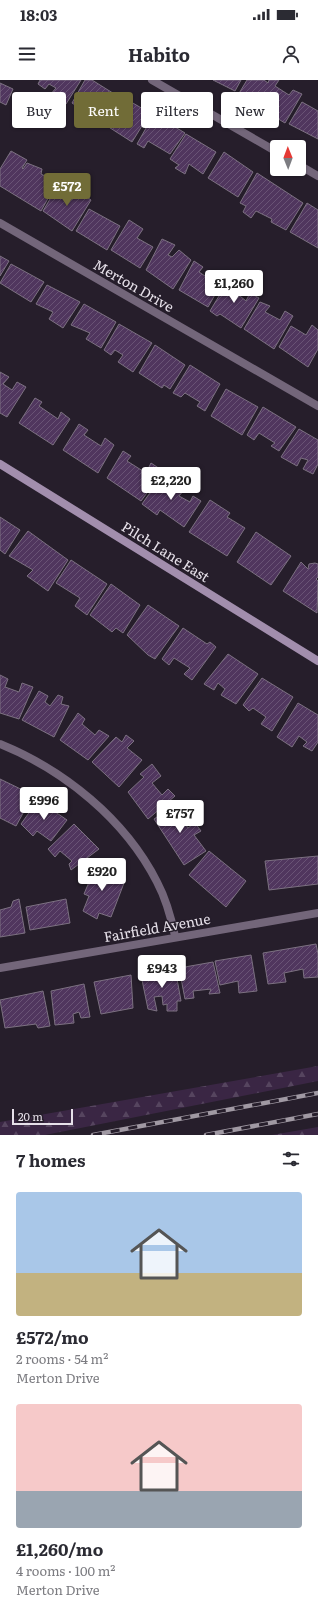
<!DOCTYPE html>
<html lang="en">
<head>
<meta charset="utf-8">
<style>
	:root { --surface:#fff; --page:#f7f7f7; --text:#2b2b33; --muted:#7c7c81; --accent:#716c37 }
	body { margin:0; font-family:Literata,serif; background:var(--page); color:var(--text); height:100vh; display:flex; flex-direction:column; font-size:15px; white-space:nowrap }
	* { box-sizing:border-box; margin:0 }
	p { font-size:13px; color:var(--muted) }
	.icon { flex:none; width:22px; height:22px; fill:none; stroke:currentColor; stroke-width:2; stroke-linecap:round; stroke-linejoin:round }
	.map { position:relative; height:1055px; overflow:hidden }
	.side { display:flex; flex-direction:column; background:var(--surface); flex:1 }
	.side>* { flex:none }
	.guide { position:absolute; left:12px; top:12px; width:294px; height:36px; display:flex; gap:8px }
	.needle { width:26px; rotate:359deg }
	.fabs { position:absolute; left:270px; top:60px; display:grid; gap:8px }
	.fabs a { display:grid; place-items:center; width:36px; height:36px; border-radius:4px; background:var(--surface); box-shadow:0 1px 3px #0004; font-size:20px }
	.scale { position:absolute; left:12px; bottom:10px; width:61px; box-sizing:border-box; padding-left:4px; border:2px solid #e6e0e9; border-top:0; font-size:11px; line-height:14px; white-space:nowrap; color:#e6e0e9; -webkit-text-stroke:3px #261e2b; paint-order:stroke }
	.price { position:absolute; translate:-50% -34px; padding:0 9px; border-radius:4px; background:#fff; color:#222; font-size:13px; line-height:26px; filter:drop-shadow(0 1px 2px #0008) }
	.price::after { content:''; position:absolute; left:50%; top:24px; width:12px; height:9px; margin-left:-6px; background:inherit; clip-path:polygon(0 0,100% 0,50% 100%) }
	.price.active { background:var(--accent); color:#fff }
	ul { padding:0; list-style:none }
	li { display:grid; align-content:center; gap:8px; height:212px; padding:0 16px }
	li span { display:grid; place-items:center; height:124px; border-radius:4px; color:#555 }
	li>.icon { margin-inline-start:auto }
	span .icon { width:72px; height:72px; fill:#fffc; stroke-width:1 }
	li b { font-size:17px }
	h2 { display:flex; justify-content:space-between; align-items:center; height:48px; padding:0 16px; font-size:17px }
	.chip { padding:0 14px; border-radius:4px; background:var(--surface); box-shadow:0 1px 3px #0004; font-size:14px; line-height:36px }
	.chip.active { background:var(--accent); color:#fff }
	.status { display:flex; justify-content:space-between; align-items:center; height:28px; padding:0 20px; background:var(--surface); direction:ltr }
	.status svg { height:11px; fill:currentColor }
	header { display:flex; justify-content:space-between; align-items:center; height:52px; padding:0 16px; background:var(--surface); font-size:18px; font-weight:700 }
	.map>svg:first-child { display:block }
	.forest { fill:url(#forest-firs) }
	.building { fill:url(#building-hatch); stroke:#7c7181 }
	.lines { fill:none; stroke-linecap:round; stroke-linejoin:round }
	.street { stroke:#73667a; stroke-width:8 }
	.secondary { stroke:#a28ead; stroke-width:8 }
	.rail-casing { stroke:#a099a3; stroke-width:4.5 }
	.rail { stroke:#261e2b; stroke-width:3; stroke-dasharray:9; stroke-linecap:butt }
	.labels { text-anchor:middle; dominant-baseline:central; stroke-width:3; stroke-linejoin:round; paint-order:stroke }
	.street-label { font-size:14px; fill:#e6e0e9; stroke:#261e2b }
</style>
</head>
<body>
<div class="status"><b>18:03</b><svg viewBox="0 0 49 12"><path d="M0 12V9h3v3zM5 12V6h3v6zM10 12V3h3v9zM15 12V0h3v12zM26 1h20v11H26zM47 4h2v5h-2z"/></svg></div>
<header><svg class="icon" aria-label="menu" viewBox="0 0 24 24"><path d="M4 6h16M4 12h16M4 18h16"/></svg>Habito<svg class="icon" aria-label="person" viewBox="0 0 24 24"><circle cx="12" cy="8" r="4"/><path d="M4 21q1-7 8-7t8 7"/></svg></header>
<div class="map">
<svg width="318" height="1055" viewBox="0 0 318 1055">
	<defs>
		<pattern id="forest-firs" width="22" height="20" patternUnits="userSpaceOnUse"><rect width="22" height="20" fill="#3a2644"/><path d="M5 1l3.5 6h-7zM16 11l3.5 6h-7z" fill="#56455f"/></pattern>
		<pattern id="building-hatch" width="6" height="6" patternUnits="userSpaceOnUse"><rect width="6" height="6" fill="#50365e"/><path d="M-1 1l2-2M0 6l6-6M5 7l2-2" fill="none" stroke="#695375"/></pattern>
	</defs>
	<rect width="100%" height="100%" fill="#261e2b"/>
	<!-- forest -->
	<path class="forest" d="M318,986V1001L45,1055H0V1042Z
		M318,1047V1055H272Z"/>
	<!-- building -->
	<path class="building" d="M40,0H81L66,24L50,15L56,8L49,4L45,9L38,4Z
		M85,0H92L116,15L101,41L94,37L97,30L88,26L86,32L72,23Z
		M213,0H241L235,11Z
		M247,0H264L268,3L269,0H279L275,6L289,15L293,10L302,14L285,43L238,15Z
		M0,3L13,9L6,25L0,22Z
		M119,15L150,33L132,62L104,44Z
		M302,22L318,31V59L289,44Z
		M154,34L185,53L170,74L148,61L144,68L137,64Z
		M186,54L216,72L203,94L189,84L185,94L175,88L179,85L170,79Z
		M11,71L27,80L22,88L23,89L27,83L42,89L41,94L57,102L41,131L0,106V89Z
		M224,72L253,92L238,117L208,98Z
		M257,93L303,123L286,150L271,142L272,139L256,131L251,138L243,132L246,126L240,123Z
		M60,102L69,106L63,114L72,120L77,110L91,120L72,151L43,131Z
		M307,123L318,130V168L290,152Z
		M89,129L120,146L107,170L76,151Z
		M129,140L143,149L137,158L153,167L140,188L111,170Z
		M162,159L175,165L168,175L172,177L179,170L191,180L173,209L146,190Z
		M0,176L9,181L0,196Z
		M194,181L203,187L199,192L211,200L216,192L225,197L208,227L179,210Z
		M11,184L44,202L31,222L0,203Z
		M228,201L234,205L235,203L246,208L240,216L246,221L250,213L259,218L241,248L220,234L217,236L210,231Z
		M47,205L80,222L63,248L49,239L53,232L36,224Z
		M260,222L270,226L265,232L280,240L285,231L293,236L274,269L244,249Z
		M84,224L116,242L101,268L86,259L90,253L71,245Z
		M119,244L152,263L133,292L118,282L123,275L115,270L111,275L104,270Z
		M312,245L318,250V269L308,287L279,267L291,246L306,255Z
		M155,265L185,285L170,309L164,305L162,308L139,293Z
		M190,285L220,304L205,331L197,326L200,322L185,313L181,317L173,313Z
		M0,292L9,297L3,304L12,310L17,302L26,307L7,337L0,333Z
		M226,309L258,327L242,355L211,336Z
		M35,318L42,322L39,326L58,339L61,332L70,339L53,365L19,343Z
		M263,327L296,347L279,371L271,366L275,363L259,353L254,360L247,355Z
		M79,344L88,350L84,355L101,366L105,358L114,365L98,393L63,370Z
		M299,349L318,360V384L313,394L303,389L308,380L301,378L297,386L281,377Z
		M123,371L131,376L127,381L146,393L151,383L163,391L141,421L107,398Z
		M164,393L185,409L179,416L190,422L193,416L201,421L184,447L160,430L157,435L142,424Z
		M210,420L230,433L227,437L245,448L227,476L189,452Z
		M0,437L20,450L5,474L0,470Z
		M28,451L68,480L48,511L27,496L33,490L9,476Z
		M256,452L291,476L271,505L237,482Z
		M71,480L107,504L87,535L75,526L80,518L56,503Z
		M301,482L308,489L309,484L315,483L318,484V497L316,499L318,501L317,533L283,511Z
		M111,504L140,525L123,553L116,548L112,552L90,535Z
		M148,525L179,546L155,579L148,575L127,555Z
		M183,548L207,564L210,562L216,567L192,600L184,594L190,588L174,578L169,585L162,579Z
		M228,574L258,594L236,624L221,615L225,609L218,603L214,610L204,604Z
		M0,595L8,599L5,607L19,612L22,603L33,607L19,639L0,633Z
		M262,598L293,617L272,651L261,644L266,637L253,628L249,631L243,625Z
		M39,611L48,616L45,622L50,626L58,615L63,617L61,624L69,626L54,657L22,640Z
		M298,623L318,635V662L312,671L303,666L307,662L299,656L292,667L277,657Z
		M78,633L85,639L82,644L95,655L99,650L109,656L88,680L60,660Z
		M126,655L134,661L127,668L142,680L119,707L92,682L116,657L122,662Z
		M152,684L161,696L152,703L162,715L168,709L175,716L148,739L128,712L144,697L140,694Z
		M0,699L33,715L16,746L0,738Z
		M38,720L67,740L51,761L37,751L33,756L21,744Z
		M179,722L189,736L182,739L188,748L195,743L201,751L194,755L206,771L184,785L154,739Z
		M74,744L99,769L71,790L69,784L72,781L60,771L55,777L48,769Z
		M209,771L246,801L226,827L189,795Z
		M318,776V804L269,810L265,781Z
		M97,783L115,790L112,799L124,803L111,837L99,833L97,839L83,831L89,816L84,814Z
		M19,819L25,853L0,857V830L11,827L13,821Z
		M66,819L70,843L30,850L26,827Z
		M316,864L318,874V897L304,898L303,889L284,893L286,902L268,904L263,873Z
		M251,875L257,911L239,913L238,901L220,905L215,881Z
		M213,882L220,913L209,914L211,909L193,911L194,918L185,919L179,888Z
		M175,888L181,921H177V931H167V924L163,925L162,916L154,917L157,931L148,929L141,895Z
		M131,895L133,928L101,934L94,902Z
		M84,904L90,937L81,938L79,932L73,934L74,943L55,945L51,911Z
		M43,911L50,946L38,948L36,944L5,948L0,920Z"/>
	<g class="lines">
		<!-- street -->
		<path class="street" d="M152,0L277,72
			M299,85L318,96
			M0,143L318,326
			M0,664C64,690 125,739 157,802C166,819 171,837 175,856
			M0,888L318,833"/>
		<!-- secondary -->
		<path class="secondary" d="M0,384L318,581"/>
		<!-- rail casing -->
		<g class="rail-casing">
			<path id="rail" d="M93,1055L318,1013
				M206,1055L318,1034"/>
		</g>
		<!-- rail -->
		<use href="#rail" class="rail"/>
	</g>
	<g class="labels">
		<!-- street labels -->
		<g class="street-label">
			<text transform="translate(134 205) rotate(30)">Merton Drive</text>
			<text transform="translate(166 471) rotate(32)">Pilch Lane East</text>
			<text transform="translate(157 847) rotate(-10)">Fairfield Avenue</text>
		</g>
	</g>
</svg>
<div class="fabs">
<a><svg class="needle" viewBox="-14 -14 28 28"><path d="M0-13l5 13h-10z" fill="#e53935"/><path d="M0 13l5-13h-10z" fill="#7c7c81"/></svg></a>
</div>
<div class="scale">20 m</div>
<b class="price active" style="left:67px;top:127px">£572</b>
<b class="price" style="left:234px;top:224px">£1,260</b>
<b class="price" style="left:171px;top:421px">£2,220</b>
<b class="price" style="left:44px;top:741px">£996</b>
<b class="price" style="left:180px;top:754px">£757</b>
<b class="price" style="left:102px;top:812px">£920</b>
<b class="price" style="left:162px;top:909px">£943</b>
<div class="guide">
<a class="chip">Buy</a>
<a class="chip active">Rent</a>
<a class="chip">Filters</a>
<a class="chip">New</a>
</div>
</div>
<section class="side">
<h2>7 homes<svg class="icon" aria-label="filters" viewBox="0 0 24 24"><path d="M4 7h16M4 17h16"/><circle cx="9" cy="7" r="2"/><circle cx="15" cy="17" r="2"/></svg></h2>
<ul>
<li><span style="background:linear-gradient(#a9c7e8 65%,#c2b280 0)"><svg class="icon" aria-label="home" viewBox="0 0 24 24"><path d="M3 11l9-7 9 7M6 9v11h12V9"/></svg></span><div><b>£572/mo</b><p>2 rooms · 54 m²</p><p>Merton Drive</p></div></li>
<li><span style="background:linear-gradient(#f6c9c9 70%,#9aa5b1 0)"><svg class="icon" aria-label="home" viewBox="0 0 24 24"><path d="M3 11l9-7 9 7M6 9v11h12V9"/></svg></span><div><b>£1,260/mo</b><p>4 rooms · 100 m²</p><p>Merton Drive</p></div></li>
</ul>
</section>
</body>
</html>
